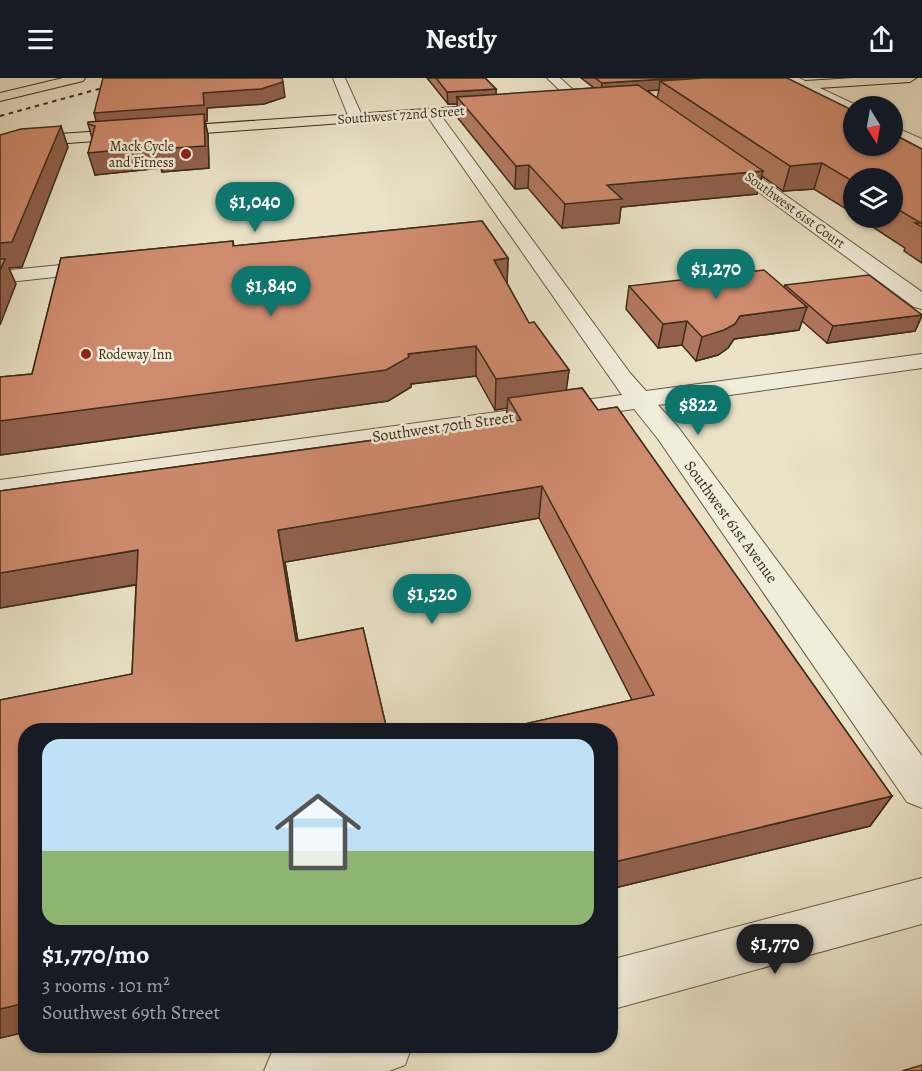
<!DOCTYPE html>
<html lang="en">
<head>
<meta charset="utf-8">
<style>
	:root { --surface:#171b24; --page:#20242c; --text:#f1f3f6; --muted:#9ea1a6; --accent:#0f766e }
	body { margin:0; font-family:Alegreya,serif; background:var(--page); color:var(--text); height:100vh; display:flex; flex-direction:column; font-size:22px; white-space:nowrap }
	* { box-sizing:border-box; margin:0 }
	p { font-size:20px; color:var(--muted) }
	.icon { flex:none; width:33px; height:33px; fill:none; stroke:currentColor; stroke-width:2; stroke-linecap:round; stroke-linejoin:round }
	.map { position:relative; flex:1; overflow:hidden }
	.sheet { position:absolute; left:18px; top:645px; width:600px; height:330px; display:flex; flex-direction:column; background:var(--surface); border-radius:24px; box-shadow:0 2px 4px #0004 }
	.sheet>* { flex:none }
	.needle { width:39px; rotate:169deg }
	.tools { position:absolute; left:843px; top:18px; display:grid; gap:12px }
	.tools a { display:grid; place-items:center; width:60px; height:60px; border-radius:50%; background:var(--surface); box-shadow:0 2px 4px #0004; font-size:30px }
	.price { position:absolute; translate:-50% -51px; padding:0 14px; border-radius:21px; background:var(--accent); color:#fff; font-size:20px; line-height:39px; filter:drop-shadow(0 2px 3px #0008) }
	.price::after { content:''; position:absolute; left:50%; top:36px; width:18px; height:14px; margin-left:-9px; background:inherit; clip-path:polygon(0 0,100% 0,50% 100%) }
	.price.on { background:#222; color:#fff }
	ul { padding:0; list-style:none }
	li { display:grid; align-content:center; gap:12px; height:318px; padding:0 24px }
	li span { display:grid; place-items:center; height:186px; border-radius:18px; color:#555 }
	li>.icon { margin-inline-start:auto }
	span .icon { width:108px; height:108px; fill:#fffc; stroke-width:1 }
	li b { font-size:26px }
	header { display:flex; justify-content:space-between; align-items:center; height:78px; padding:0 24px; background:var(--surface); font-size:27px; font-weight:700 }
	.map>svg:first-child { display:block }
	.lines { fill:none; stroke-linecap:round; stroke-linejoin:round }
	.minor-casing { stroke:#685a44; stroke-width:2 }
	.major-casing { stroke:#3c2c19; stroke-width:2 }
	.highway-casing { stroke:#3c2c19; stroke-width:2 }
	.minor { fill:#f1eddb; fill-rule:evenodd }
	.major { fill:#eae3c7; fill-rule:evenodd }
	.highway { fill:#eae3c7; fill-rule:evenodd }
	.rail { stroke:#3c2c19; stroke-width:2; stroke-dasharray:4.5 4.5; stroke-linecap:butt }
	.wall { fill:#b2785f; stroke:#3c2c19; stroke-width:1.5; fill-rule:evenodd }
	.shaded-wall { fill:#91614d; stroke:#3c2c19; stroke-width:1.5 }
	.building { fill:#cf8b6e; stroke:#3c2c19; stroke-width:1.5 }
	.poi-dot { fill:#8f2418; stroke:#f1eddb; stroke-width:2 }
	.labels { text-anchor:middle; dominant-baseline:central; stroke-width:5; stroke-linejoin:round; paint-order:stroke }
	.far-street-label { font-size:14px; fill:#3c2c19; stroke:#f1eddb }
	.far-poi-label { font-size:14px; fill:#3c2c19; stroke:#f1eddb; text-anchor:end }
	.street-label { font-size:16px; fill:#3c2c19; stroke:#f1eddb }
</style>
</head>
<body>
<header><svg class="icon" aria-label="menu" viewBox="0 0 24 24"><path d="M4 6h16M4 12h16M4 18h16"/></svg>Nestly<svg class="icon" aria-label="share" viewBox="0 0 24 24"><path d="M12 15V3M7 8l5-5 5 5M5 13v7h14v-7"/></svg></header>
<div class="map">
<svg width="922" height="993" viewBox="0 0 922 993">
	<rect width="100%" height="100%" fill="#eae3c7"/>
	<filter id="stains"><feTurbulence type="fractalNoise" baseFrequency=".00333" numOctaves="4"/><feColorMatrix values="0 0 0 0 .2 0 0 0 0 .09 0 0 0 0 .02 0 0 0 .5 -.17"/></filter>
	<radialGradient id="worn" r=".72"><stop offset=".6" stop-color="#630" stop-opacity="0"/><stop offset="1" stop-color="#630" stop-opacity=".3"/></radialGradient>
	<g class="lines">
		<!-- minor casing -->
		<g class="minor-casing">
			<path id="minor" d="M333,0H345L363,40L361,43L356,44L349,40Z
				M547,0H560L587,24L580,28L575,27Z
				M783,0H799L858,28H854V36L849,35Z
				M432,31L437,32L630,295L646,313L922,276V290L658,327L678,349L922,678V730L907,724L658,361L634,331L0,420V402L622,317L425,35Z
				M892,48L922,61V72L892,58Z
				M724,76L730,78L922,214V231L914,229L718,84L716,81Z
				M102,183L109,185L112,189L109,193L0,205V193Z
				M922,800V846L610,932V882Z
				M288,968H412L405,987L389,993H264L272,974Z"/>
		</g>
		<!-- major casing -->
		<g class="major-casing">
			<path id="major" d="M853,0H916L910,4L759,14L753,10L759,6Z
				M501,26L506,27L508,30L506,33L0,70V60Z"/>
		</g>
		<!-- highway casing -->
		<g class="highway-casing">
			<path id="highway" d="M63,0H85L83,3L0,23V15Z"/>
		</g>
		<!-- minor -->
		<use href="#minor" class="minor"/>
		<!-- major -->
		<use href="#major" class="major"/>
		<!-- highway -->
		<use href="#highway" class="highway"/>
		<!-- rail -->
		<path class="rail" d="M0,38L139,0"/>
	</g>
	<!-- wall -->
	<path class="wall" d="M427,0H485L496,11V17L594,10L581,0H787L922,71V185L904,173L905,170L859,140H892V100H854V136L814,111L783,113L762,98L757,116L621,129L619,145L562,150L528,110L515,111L457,39V26H448ZM647,12H659L657,20Z
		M285,19L264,26L207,30V43H205L208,57L209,90L162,94L161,90L95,97L92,60L88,46Z
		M482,143L508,180L507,205L529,245L534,244L569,292L566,312L582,310L598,332L617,329L892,718L870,748L610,811V652H498L632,622L539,440L285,484L298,563L363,550L387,652H26V954L0,960V622L132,596L136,507L0,530V413L506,344L507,330L495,332L476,298L411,306V309L388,323L0,377V299L32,296L61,180L233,163L234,168Z
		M785,207L922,236V238L915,253L827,265L802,243L799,252L734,261L728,270L718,277L696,283L682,267L658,270L626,231L629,208L784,209Z"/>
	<!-- shaded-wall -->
	<path class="shaded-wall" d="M681,0H752L660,3L659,12L601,16L602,5Z
		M283,4L285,19L264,26L207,30V43H205L208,57L209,90L162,94L161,90L95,97L88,75L157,68H205L98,51L94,35L203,15Z
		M496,11V23L457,19V26H448L447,14Z
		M61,48L68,69L22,189L9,190L16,206L0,247V165Z
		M822,85L814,111L783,113L790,88Z
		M529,87L528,110L515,111L516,88Z
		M763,93L757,116L621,129L619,145L562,150L565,126L607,107Z
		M508,180L507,208L494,182Z
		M807,229L799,252L734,261L728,270L718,277L696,283L702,259L740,238Z
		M922,237L915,253L827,265L833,248Z
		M687,243L682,267L658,270L663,246Z
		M476,268V298L411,306V309L388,323L0,377V343L408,276Z
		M569,292L565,322L508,320L507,330L495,332L496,301Z
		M542,408L539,440L285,484L303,595L296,563L278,452Z
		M138,472L150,504L0,530V495Z
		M892,718L870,748L610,811V785Z
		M26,925V954L0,960V931Z"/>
	<!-- building -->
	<path class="building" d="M103,0H282L283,4L261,11L203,15L204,27L94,35Z
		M436,0H485L496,11L447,14Z
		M595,0H681L602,5Z
		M703,0H787L854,33V68H892V53L898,56H893L922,71V149L915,145H921L892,128V100H854V104L822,85L790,88L660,3Z
		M638,7L763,93L607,107L622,121L565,126L529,87L516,88L457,19Z
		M204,36L205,68L156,71L157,68L88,75L95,48L88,46V44Z
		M61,48L12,164L0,165V57L21,51Z
		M482,143L508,180L494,182L529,245L534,244L569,292L496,301L476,268L408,276L409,279L386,292L0,343V299L32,296L61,180L233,163V168Z
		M0,181H5L0,193Z
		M764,192L807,229L740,238L735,246L724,252L702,259L687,243L663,246L629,208Z
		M869,197L922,237L833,248L785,207Z
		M582,310L598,332L617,329L892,718L610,785V652H498L654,617L542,408L278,452L296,563L363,550L387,652H26V925L0,931V622L132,596L138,472L0,495V413L521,342L508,320Z
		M922,987V993H902Z"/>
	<!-- markers -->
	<g class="poi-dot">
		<circle cx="186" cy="76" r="6"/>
		<circle cx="86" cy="276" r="6"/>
	</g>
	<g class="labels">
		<!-- far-street labels -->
		<g class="far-street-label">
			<text transform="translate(401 37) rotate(-4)">Southwest 72nd Street</text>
			<text transform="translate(795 132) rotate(36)">Southwest 61st Court</text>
		</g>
		<!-- far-poi labels -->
		<g class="far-poi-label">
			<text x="174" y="68">Mack Cycle<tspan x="174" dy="16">and Fitness</tspan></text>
			<text x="98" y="276" text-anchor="start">Rodeway Inn</text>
		</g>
		<!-- street labels -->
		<g class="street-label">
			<text transform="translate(443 349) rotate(-8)">Southwest 70th Street</text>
			<text transform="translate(731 444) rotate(54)">Southwest 61st Avenue</text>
		</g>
	</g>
	<rect width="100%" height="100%" filter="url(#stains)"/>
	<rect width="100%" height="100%" fill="url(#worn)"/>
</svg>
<div class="tools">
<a><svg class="needle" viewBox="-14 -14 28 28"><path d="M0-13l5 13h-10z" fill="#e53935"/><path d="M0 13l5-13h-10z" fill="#9ea1a6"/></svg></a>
<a><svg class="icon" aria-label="layers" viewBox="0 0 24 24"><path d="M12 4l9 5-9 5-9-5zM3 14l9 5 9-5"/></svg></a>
</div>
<b class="price" style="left:255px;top:155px">$1,040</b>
<b class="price" style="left:716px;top:222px">$1,270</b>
<b class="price" style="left:271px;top:239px">$1,840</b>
<b class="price" style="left:698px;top:358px">$822</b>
<b class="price" style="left:432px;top:547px">$1,520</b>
<b class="price on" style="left:775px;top:897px">$1,770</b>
<section class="sheet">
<ul>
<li><span style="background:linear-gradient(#bfe0f5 60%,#8fb573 0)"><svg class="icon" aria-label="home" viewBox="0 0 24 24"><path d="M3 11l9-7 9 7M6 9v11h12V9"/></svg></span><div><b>$1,770/mo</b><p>3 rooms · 101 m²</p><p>Southwest 69th Street</p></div></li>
</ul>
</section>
</div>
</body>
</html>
